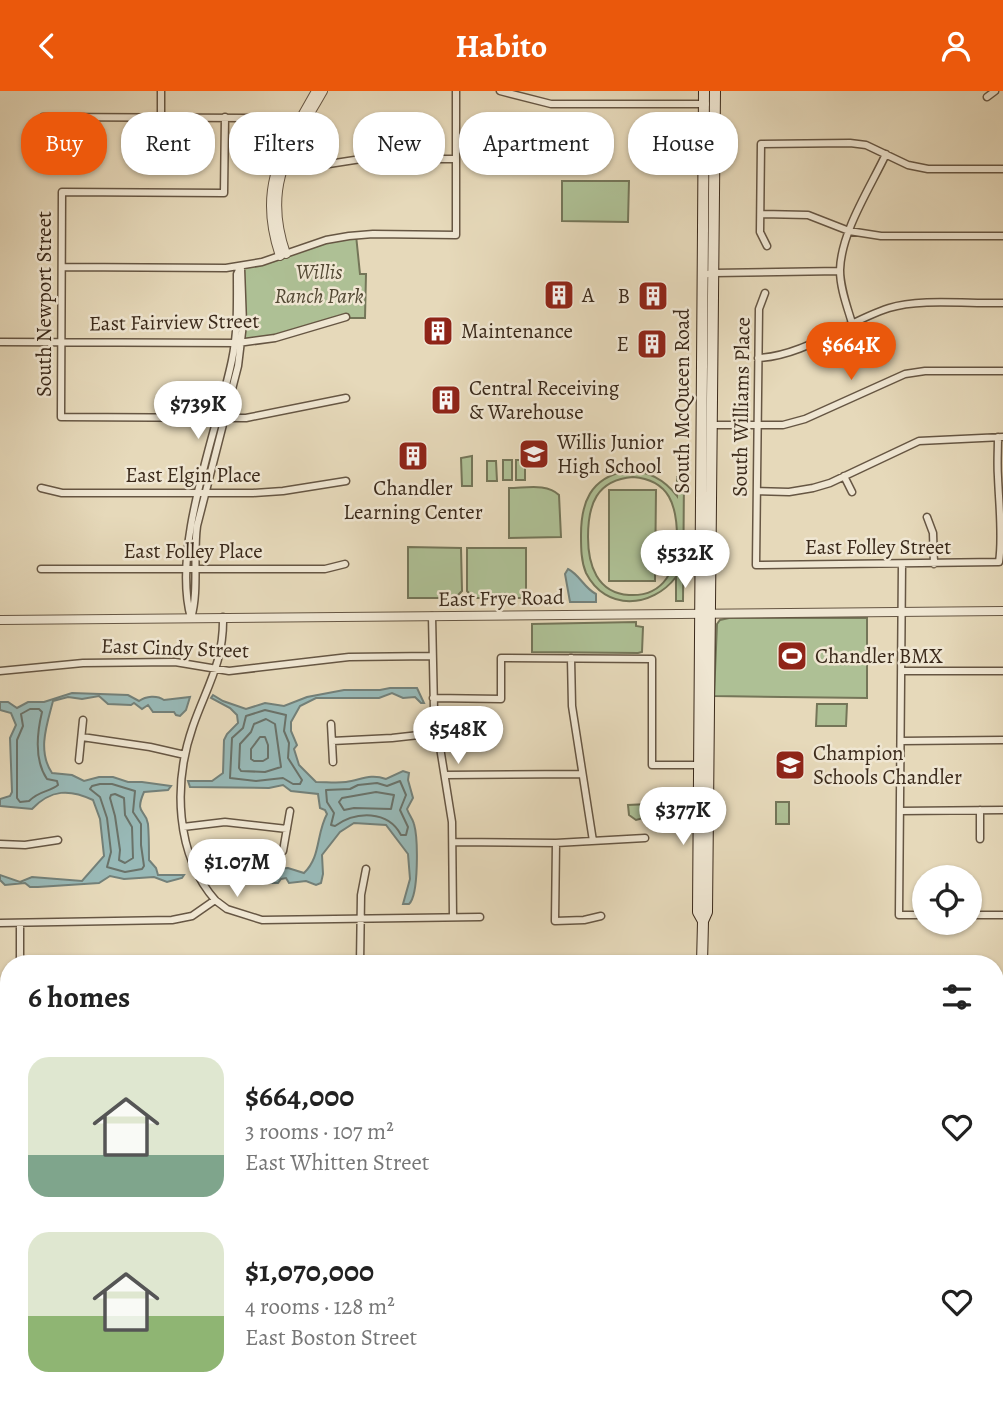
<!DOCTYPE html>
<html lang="en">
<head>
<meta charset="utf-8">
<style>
	:root { --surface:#fff; --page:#f2f2f2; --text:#222; --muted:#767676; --accent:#ea580c }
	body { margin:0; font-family:Alegreya,serif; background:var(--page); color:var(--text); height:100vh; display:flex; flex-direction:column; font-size:26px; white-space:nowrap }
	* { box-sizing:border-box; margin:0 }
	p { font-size:23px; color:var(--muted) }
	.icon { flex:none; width:38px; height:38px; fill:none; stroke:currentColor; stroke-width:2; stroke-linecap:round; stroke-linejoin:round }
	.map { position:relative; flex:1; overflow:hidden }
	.sheet { position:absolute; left:0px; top:864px; width:1004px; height:450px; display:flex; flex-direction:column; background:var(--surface); border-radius:28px 28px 0 0; box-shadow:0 2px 5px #0004 }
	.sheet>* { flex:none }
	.banner { position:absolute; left:21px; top:21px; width:962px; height:63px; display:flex; gap:14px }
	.fabs { position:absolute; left:912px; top:774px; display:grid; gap:14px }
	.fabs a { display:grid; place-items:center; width:70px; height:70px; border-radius:50%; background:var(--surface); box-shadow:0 2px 5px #0004; font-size:35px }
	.price { position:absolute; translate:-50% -60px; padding:0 16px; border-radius:24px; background:#fff; color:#222; font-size:23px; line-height:46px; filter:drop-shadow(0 2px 4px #0008) }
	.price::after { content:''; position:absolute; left:50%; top:42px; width:21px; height:16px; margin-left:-10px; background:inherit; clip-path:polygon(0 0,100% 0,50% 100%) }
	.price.selected { background:var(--accent); color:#fff }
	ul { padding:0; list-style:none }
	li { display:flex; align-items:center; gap:21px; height:175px; padding:0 28px }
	li span { display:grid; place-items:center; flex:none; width:196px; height:140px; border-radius:21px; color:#555 }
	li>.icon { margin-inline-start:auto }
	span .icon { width:84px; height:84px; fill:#fffc; stroke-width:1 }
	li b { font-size:30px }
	h2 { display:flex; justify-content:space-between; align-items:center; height:84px; padding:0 28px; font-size:30px }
	.chip { padding:0 24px; border-radius:28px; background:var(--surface); box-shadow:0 2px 5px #0004; font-size:24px; line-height:63px }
	.chip.selected { background:var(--accent); color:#fff }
	header { display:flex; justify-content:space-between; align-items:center; height:91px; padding:0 28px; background:var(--accent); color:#fff; font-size:32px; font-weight:700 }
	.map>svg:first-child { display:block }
	.green { fill:#aec095; stroke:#747558; stroke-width:2; fill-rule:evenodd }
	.water { fill:#98b9b7; stroke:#738079; stroke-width:2 }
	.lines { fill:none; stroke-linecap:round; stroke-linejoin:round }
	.shore { stroke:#6a7269; stroke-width:2 }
	.minor-casing { stroke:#665643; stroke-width:9 }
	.tertiary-casing { stroke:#665643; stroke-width:10 }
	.secondary-casing { stroke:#3b2a1b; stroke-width:12 }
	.minor { stroke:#efe6d2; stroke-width:6 }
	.tertiary { stroke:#efe6d2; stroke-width:8 }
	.secondary { stroke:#efe6d2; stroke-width:10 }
	.labels { text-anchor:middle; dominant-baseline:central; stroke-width:5; stroke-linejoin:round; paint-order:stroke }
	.park-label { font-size:21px; font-style:italic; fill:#524833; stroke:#efe6d2 }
	.poi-label { font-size:21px; fill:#3b2a1b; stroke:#efe6d2; text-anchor:start }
	.street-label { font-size:21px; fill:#3b2a1b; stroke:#efe6d2 }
</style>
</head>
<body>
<header><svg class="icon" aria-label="back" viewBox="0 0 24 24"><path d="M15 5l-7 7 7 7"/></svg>Habito<svg class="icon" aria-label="person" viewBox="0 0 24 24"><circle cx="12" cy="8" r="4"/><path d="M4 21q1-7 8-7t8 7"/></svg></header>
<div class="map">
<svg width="1003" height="1314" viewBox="0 0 1003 1314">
	<rect width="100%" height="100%" fill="#e6d9ba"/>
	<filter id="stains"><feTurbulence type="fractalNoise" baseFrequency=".00286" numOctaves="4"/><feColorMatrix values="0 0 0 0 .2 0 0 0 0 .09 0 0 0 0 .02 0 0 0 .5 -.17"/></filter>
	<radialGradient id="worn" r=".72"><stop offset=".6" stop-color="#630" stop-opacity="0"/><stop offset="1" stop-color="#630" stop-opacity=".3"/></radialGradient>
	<!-- green -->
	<path class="green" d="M562,90H629L628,131L562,130Z
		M356,144L360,183H366L365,227H346L275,247L238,252L241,175L326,149Z
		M472,365V395H462L461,367Z
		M503,369H512V389H503Z
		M516,369H525V389H516Z
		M487,370H496L497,390H487Z
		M626,380C648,379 664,388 677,405V386H684L683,510H676V486C652,517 606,521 586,482C581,470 581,457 581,444C581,412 590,387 626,380ZM633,386C670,389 677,415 677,447C677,477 665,506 629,504C597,502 588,474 588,446C588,414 596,389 633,386Z
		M509,397C526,397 547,392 559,404L561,446L509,447Z
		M609,399H656L655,490H609Z
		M408,456L461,457L462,500L455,507H408Z
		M467,457H526V507H474L467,500Z
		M729,527H867V607L714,605L717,533L720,529Z
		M636,531V535L643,536L642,561L638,562L532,561V533Z
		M817,613H847L846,635H816Z
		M776,711H789V733H776Z
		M649,713L680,718L676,730L665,732L651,725L636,729L629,724L628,714Z"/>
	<!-- water -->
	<path class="water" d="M568,478C580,484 584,497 596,503V511H570L565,483Z
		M390,597H417L424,612H421L415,606L403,607L392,602L379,607H316L300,615L291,631V640L297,654L294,658L299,674L316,691C326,691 337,692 346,691C361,689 370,682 386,688L403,680L409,682L408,689L413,707L407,718C409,724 413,728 414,733C418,747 419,804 409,813H403L410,788L408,763L386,734L354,732L340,741L322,764L323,783L321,792L316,794L306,790L289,792L286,787L281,788L278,792H255L229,774L213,779L211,784L204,779L206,774L202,767L205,765L230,771L235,767L245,773L257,772L269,778L288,777L304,782C321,766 316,743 327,723L325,719L320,717L318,703L291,700L283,694L269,697L190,696L188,690H212L223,682L224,649L227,643L238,632L237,624L230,617L211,607L213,604L223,610L246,618L265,612L284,615L307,606L344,599H380Z
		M72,602L128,604L139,610C146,605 157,604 164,609L190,606L186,619L180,625L176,624L174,621H153L148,614L142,618L134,612L131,614L108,613L99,605L82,608L68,606L53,610C47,633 37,660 52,682L72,684L84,690L99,686H113L128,691H142L171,695L168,699L144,701C134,724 146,718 148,733C149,744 149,757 149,769L156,777L158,784H184L182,787L167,791L154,786L124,788L110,785L99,792L38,796H30L25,792L5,794L0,789V784L20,791L32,786L82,790L104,765L100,728L93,709C70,698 51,698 32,718L0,715V708L10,705L12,701L10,647L16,634L11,622L0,619V611H8L17,617L28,611H44Z"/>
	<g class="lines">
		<!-- shore -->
		<path class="shore" d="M30,618H39L42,621C37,642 34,669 47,688L57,690L58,694C50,701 40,699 29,710L20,711L17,707V649L23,635L21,623Z
			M265,619L286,624L284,640L289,652L288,667L302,689L300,693H293L283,687L256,690L230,687L232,647L243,637L246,625Z
			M266,628L275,633L281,676L265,681L241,680L239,677L240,653L251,641L254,633Z
			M260,646H265L268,654V667L263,670H254L251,668V658Z
			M400,690L406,704L400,719L408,736L406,744H401C388,719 356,720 335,735L331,734L334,722L327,711L326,699L350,698L358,694L377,692L387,695Z
			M100,693H112L135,700L133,721L141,733V754L144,775L142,778L125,781L107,776L111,761L107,727L100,706L90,698L92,695Z
			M376,701L394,704L391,718L354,717L344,719L339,711L342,707Z
			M115,703L124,707L125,724L132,736L133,767L125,772L119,769L120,759L115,725L110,707L111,704Z"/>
		<!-- minor casing -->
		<g class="minor-casing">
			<path id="minor" d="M161,0V27
				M500,0L551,13H706
				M987,6L995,0
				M43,26L247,27L262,29L296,44
				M225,26L224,102L62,101L61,326L246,327L346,307
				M280,73L303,77L361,68H456
				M761,123L808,124L849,140L881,145H1003
				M767,155L760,141L761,53L850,52L866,54L908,74L928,78H1003
				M63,176L226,177L262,171L326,149L349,145L373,143L456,144V0
				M702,184L714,182L840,180
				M765,202L759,218L756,474L999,471C1003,446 999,413 998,386C997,373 998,360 998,346
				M852,232C847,215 840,197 840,179C841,141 870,97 886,63
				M0,251L238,252L275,247L346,226
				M758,267C805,265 845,231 889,217C919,207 970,213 1003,212
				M711,334H783L805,328L905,283L925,280H1003
				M844,385L852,401
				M41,397L62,402H253L283,400L346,390
				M758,400L789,401L813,397L830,392L919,350L1003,346
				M927,426L933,442L934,473
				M902,473L899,824H924
				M41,478H325L345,473
				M432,525L434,619L452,731L453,826
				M191,527C171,456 217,341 232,269C238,241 237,212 237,183L241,175
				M191,527C199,501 193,463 197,435L238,275L243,233L241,177
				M571,567L572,615L593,750
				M0,580L83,572L175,571L229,580L349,566L432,565
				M901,580H1003
				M433,607L501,608V567L652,568V674H699
				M331,633L333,671
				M82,646L150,656L185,664
				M332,650L392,647L437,642
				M901,650L1003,649
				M79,669L83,629
				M445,684L582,683
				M900,720L1003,719
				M183,736L225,731L287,738
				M980,748V719
				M453,751L556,752L645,747
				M556,752L555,830L584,829L601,825
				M0,753L25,754L58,749
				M283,760L290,720
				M216,810C175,764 173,692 193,635C207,595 224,571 223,526
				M970,824H1003
				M0,832L172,829L192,825L215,809L227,818L262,829L480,826
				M20,873V833
				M360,873L361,804L366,778
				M0,929L9,930
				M996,952H1003
				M996,991H1003
				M996,1062H1003
				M0,1105H9
				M165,1306V1314
				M313,1306V1314
				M406,1306V1314
				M510,1306V1314
				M639,1306V1314
				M0,1310L61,1309L95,1306
				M239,1314V1306
				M575,1314V1306
				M786,1314V1306"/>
		</g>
		<!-- tertiary casing -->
		<g class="tertiary-casing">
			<path id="tertiary" d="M286,163C262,94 290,58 323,0
				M280,165C256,95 283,59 316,0
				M0,529L1003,520
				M360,1306V1314"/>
		</g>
		<!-- secondary casing -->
		<g class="secondary-casing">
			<path id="secondary" d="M703,830L698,821L704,0
				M702,873L703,830L707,821L715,0
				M996,1203H1003
				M0,1209H9
				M0,1222H9
				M703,1306V1314
				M689,1314L690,1306"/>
		</g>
		<!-- minor -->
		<use href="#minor" class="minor"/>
		<!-- tertiary -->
		<use href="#tertiary" class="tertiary"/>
		<!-- secondary -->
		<use href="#secondary" class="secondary"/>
	</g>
	<!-- icons -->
	<defs>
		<g id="building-square" transform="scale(1.575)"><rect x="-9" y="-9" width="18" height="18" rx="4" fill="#8f2418" stroke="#efe6d2"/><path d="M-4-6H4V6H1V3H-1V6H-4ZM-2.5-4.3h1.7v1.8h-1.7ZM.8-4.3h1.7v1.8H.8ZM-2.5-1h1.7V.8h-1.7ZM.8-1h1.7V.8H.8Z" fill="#fff"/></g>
		<g id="school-square" transform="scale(1.575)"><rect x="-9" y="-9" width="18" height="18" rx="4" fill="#8f2418" stroke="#efe6d2"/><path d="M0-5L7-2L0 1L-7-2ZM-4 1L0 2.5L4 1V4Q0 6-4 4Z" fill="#fff"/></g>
		<g id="stadium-square" transform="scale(1.575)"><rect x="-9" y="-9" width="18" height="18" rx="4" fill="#8f2418" stroke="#efe6d2"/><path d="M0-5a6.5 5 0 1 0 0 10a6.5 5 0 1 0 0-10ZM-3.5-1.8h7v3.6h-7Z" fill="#fff"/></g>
	</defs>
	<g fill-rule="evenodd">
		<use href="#building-square" x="559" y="204"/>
		<use href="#building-square" x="653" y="205"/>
		<use href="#building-square" x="438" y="240"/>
		<use href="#building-square" x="652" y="253"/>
		<use href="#building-square" x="446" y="309"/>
		<use href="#school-square" x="534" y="363"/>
		<use href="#building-square" x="413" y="365"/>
		<use href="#stadium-square" x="792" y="565"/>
		<use href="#school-square" x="790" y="674"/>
	</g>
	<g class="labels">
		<!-- park labels -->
		<g class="park-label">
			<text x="319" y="181">Willis<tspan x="319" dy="24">Ranch Park</tspan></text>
		</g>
		<!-- poi labels -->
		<g class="poi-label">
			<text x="582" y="204">A</text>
			<text x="630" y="205" text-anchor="end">B</text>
			<text x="461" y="240">Maintenance</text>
			<text x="629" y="253" text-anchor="end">E</text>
			<text x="469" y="297">Central Receiving<tspan x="469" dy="24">&amp; Warehouse</tspan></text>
			<text x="557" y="351">Willis Junior<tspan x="557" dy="24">High School</tspan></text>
			<text x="413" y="397" text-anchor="middle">Chandler<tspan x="413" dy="24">Learning Center</tspan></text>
			<text x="815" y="565">Chandler BMX</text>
			<text x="813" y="662">Champion<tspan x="813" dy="24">Schools Chandler</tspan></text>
		</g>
		<!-- street labels -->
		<g class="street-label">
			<text transform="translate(44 213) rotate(-90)">South Newport Street</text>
			<text transform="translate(174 231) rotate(-1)">East Fairview Street</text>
			<text transform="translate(682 310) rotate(-90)">South McQueen Road</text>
			<text transform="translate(741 316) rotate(-89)">South Williams Place</text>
			<text x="193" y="384">East Elgin Place</text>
			<text x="878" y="456">East Folley Street</text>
			<text x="193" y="460">East Folley Place</text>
			<text transform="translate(501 507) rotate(-1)">East Frye Road</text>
			<text transform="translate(175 557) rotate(2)">East Cindy Street</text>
		</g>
	</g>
	<rect width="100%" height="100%" filter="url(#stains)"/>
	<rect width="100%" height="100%" fill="url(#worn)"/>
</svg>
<div class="fabs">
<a><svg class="icon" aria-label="locate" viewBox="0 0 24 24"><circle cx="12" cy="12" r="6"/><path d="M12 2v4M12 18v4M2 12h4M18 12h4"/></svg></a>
</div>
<b class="price selected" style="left:851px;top:291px">$664K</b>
<b class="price" style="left:198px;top:350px">$739K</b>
<b class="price" style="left:685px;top:499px">$532K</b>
<b class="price" style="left:458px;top:675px">$548K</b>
<b class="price" style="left:683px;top:756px">$377K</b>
<b class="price" style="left:237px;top:808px">$1.07M</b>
<div class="banner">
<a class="chip selected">Buy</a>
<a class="chip">Rent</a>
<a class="chip">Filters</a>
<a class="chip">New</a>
<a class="chip">Apartment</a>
<a class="chip">House</a>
</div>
<section class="sheet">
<h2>6 homes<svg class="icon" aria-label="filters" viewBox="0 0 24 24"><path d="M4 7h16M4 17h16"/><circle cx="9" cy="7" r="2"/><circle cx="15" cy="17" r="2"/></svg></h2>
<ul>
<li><span style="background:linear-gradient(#dfe7d0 70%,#7fa58c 0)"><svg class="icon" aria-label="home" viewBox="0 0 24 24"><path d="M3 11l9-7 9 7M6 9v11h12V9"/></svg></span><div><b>$664,000</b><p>3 rooms · 107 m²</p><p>East Whitten Street</p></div><svg class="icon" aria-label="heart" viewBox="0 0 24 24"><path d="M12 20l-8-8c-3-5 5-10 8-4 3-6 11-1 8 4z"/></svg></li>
<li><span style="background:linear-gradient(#dfe7d0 60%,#8fb573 0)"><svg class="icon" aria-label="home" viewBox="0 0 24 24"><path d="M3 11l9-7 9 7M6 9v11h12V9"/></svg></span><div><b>$1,070,000</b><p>4 rooms · 128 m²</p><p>East Boston Street</p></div><svg class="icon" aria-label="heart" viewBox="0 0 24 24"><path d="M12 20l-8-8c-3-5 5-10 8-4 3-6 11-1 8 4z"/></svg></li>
</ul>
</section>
</div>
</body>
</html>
